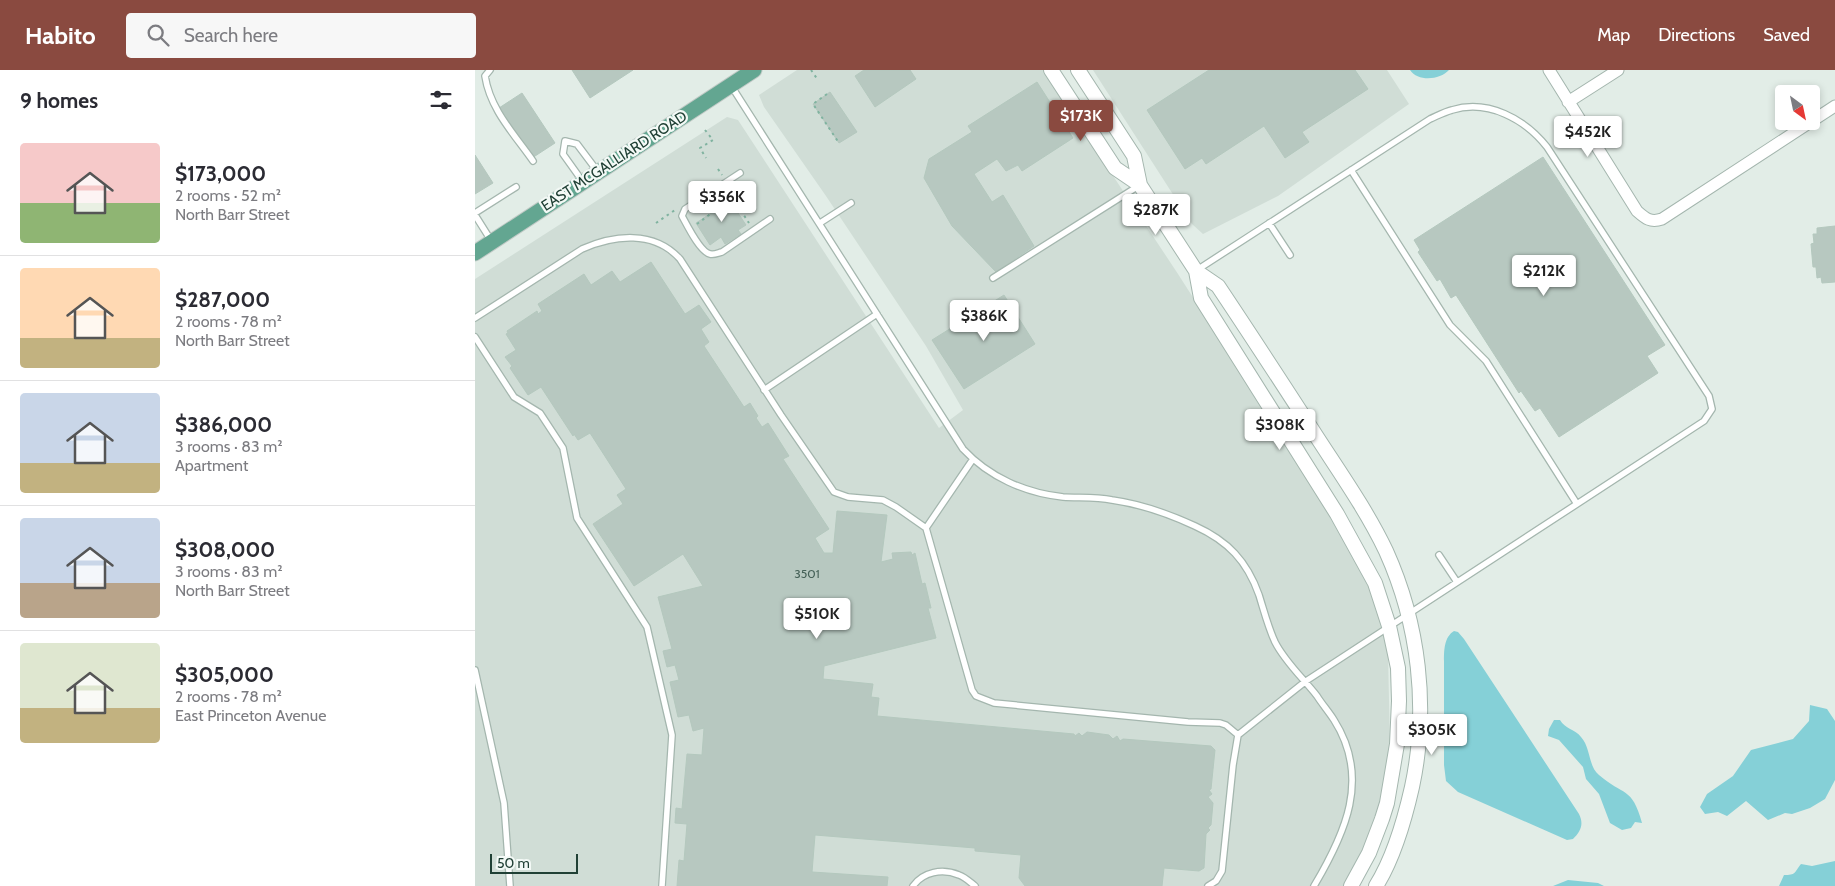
<!DOCTYPE html>
<html lang="en">
<head>
<meta charset="utf-8">
<style>
	:root { --surface:#fff; --page:#f7f7f7; --text:#2b2b33; --muted:#7c7c81; --line:#e1e1e2; --accent:#8a4a40 }
	body { margin:0; font-family:Cabin,sans-serif; background:var(--page); color:var(--text); height:100vh; display:flex; flex-direction:column; font-size:19px; white-space:nowrap }
	* { box-sizing:border-box; margin:0 }
	p { font-size:16px; color:var(--muted) }
	.icon { flex:none; width:28px; height:28px; fill:none; stroke:currentColor; stroke-width:2; stroke-linecap:round; stroke-linejoin:round }
	.map { position:relative; flex:1; overflow:hidden }
	.drawer { display:flex; flex-direction:column; background:var(--surface); width:475px }
	.drawer>* { flex:none }
	.needle { width:32px; rotate:147deg }
	.fabs { position:absolute; left:1300px; top:15px; display:grid; gap:10px }
	.fabs a { display:grid; place-items:center; width:45px; height:45px; border-radius:5px; background:var(--surface); box-shadow:0 2px 8px #0003; font-size:25px }
	.scale { position:absolute; left:15px; bottom:12px; width:88px; box-sizing:border-box; padding-left:5px; border:2px solid #204035; border-top:0; font-size:14px; line-height:18px; white-space:nowrap; color:#204035; -webkit-text-stroke:4px #f3f9f6; paint-order:stroke }
	.price { position:absolute; translate:-50% -42px; padding:0 11px; border-radius:5px; background:#fff; color:#222; font-size:16px; line-height:32px; filter:drop-shadow(0 1px 2px #0008) }
	.price::after { content:''; position:absolute; left:50%; top:30px; width:15px; height:11px; margin-left:-8px; background:inherit; clip-path:polygon(0 0,100% 0,50% 100%) }
	.price.selected { background:var(--accent); color:#fff }
	ul { padding:0; list-style:none }
	li { display:flex; align-items:center; gap:15px; height:125px; padding:0 20px }
	li+li { border-top:1px solid var(--line) }
	li span { display:grid; place-items:center; flex:none; width:140px; height:100px; border-radius:5px; color:#555 }
	li>.icon { margin-inline-start:auto }
	span .icon { width:60px; height:60px; fill:#fffc; stroke-width:1 }
	li b { font-size:21px }
	h2 { display:flex; justify-content:space-between; align-items:center; height:60px; padding:0 20px; font-size:21px }
	header { display:flex; align-items:center; gap:30px; box-sizing:border-box; height:70px; padding:0 25px; background:var(--accent); color:#fff }
	header strong { font-size:24px }
	nav { display:flex; gap:28px; margin-inline-start:auto; font-size:18px }
	.search { width:350px; height:45px; background:var(--page); display:flex; align-items:center; gap:12px; box-sizing:border-box; padding:0 18px; border-radius:5px; color:var(--muted); font-size:19px }
	main { display:flex; flex:1; min-height:0 }
	.map>svg:first-child { display:block }
	.built { fill:#d0ddd6 }
	.water { fill:#85d0d7 }
	.building { fill:#b7c8c0; stroke:#b4c8be }
	.lines { fill:none; stroke-linecap:round; stroke-linejoin:round }
	.service-casing { stroke:#a4b6ae; stroke-width:8 }
	.minor-casing { stroke:#a4b6ae; stroke-width:13 }
	.tertiary-casing { stroke:#a4b6ae; stroke-width:16 }
	.primary-casing { stroke:#c1cac6; stroke-width:17 }
	.path { stroke:#80b3a0; stroke-width:2; stroke-dasharray:2.5 4; stroke-linecap:butt }
	.service { stroke:#fff; stroke-width:5.5 }
	.minor { stroke:#fff; stroke-width:11 }
	.tertiary { stroke:#fff; stroke-width:14 }
	.primary { stroke:#63a691; stroke-width:15 }
	.labels { text-anchor:middle; dominant-baseline:central; stroke-width:4.5; stroke-linejoin:round; paint-order:stroke }
	.number-label { font-size:12px; fill:#466258 }
	.street-label { font-size:15px; fill:#204035; stroke:#f3f9f6 }
</style>
</head>
<body>
<header>
<strong>Habito</strong>
<div class="search"><svg class="icon" aria-label="search" viewBox="0 0 24 24"><circle cx="10" cy="10" r="6"/><path d="M15 15l6 6"/></svg>Search here</div>
<nav><a>Map</a><a>Directions</a><a>Saved</a></nav>
</header>
<main>
<section class="drawer">
<h2>9 homes<svg class="icon" aria-label="filters" viewBox="0 0 24 24"><path d="M4 7h16M4 17h16"/><circle cx="9" cy="7" r="2"/><circle cx="15" cy="17" r="2"/></svg></h2>
<ul>
<li><span style="background:linear-gradient(#f6c9c9 60%,#8fb573 0)"><svg class="icon" aria-label="home" viewBox="0 0 24 24"><path d="M3 11l9-7 9 7M6 9v11h12V9"/></svg></span><div><b>$173,000</b><p>2 rooms · 52 m²</p><p>North Barr Street</p></div></li>
<li><span style="background:linear-gradient(#ffd9b3 70%,#c2b280 0)"><svg class="icon" aria-label="home" viewBox="0 0 24 24"><path d="M3 11l9-7 9 7M6 9v11h12V9"/></svg></span><div><b>$287,000</b><p>2 rooms · 78 m²</p><p>North Barr Street</p></div></li>
<li><span style="background:linear-gradient(#c9d6e8 70%,#c2b280 0)"><svg class="icon" aria-label="home" viewBox="0 0 24 24"><path d="M3 11l9-7 9 7M6 9v11h12V9"/></svg></span><div><b>$386,000</b><p>3 rooms · 83 m²</p><p>Apartment</p></div></li>
<li><span style="background:linear-gradient(#c9d6e8 65%,#b9a48a 0)"><svg class="icon" aria-label="home" viewBox="0 0 24 24"><path d="M3 11l9-7 9 7M6 9v11h12V9"/></svg></span><div><b>$308,000</b><p>3 rooms · 83 m²</p><p>North Barr Street</p></div></li>
<li><span style="background:linear-gradient(#dfe7d0 65%,#c2b280 0)"><svg class="icon" aria-label="home" viewBox="0 0 24 24"><path d="M3 11l9-7 9 7M6 9v11h12V9"/></svg></span><div><b>$305,000</b><p>2 rooms · 78 m²</p><p>East Princeton Avenue</p></div></li>
</ul>
</section>
<div class="map">
<svg width="1360" height="816" viewBox="0 0 1360 816">
	<rect width="100%" height="100%" fill="#e2ede7"/>
	<!-- built -->
	<path class="built" d="M322,0H568L703,204L882,484L896,516L913,584L915,676L908,725L882,797L870,816H0V209L252,47L263,50L464,358L488,340L451,276L351,126L289,37L284,25Z
		M618,0H912L934,34L803,126L728,164L717,154Z"/>
	<!-- water -->
	<path class="water" d="M935,0H974C965,10 943,12 935,0Z
		M979,561L983,562L989,569L1104,744C1109,754 1106,761 1098,769L1092,770L983,722L971,711L969,695V591C969,581 969,567 979,561Z
		M1335,635L1352,639L1360,651V710L1350,729L1335,738L1317,744L1310,743L1293,750L1271,731L1252,746L1243,742L1230,744L1225,737L1232,724L1258,706L1276,680L1318,669L1334,651Z
		M1079,650H1085C1090,659 1100,659 1106,667C1116,678 1113,696 1124,705C1148,726 1157,716 1167,753L1160,752L1156,758L1147,760L1135,753L1124,724L1111,709L1108,697L1084,670L1073,666L1074,659Z
		M1360,791V816H1304L1309,805C1321,805 1319,803 1326,794L1337,796Z
		M1093,810L1123,813L1129,816H1078Z"/>
	<!-- building -->
	<path class="building" d="M97,0H158L115,28Z
		M389,0H435L441,9L400,37L380,6Z
		M734,0H880L893,19L827,62L834,72L810,88L789,56L731,94L727,88L710,99L672,40Z
		M562,12L598,68L547,101L543,95L531,101L522,89L499,104L517,132L528,125L559,176L521,202L477,156L449,108L454,89L497,62L493,56Z
		M355,22L382,62L364,73L338,34Z
		M47,23L80,73L57,88L24,38Z
		M0,85L18,113L0,124Z
		M1068,87L1190,275L1172,286L1183,303L1084,367L1065,338L1060,341L1046,321L1044,323L981,225L976,228L965,209L962,211L943,182L945,180L939,170Z
		M253,128L271,155L263,160L266,164L250,174L246,167L235,175L221,153L238,142L236,139Z
		M1360,156V212L1347,213L1346,207L1342,208L1341,197H1338L1336,174L1339,173L1338,164H1342V158Z
		M176,192L210,244L224,235L236,252L226,259L234,272L229,276L269,337L275,333L283,346L281,348L287,357L293,353L314,386L308,389L354,459L340,468L349,483H358L362,441L412,445L406,492L418,489L417,483L436,482L437,485L440,483L447,514L450,513L456,538H453L461,568L349,596L348,609L398,614L396,627L404,628L402,646L599,664L600,666L604,663L607,666L612,662L634,665L638,669L642,666L645,671L648,669L736,676L740,680L736,719L734,720L737,724L733,727L738,733L736,755L733,758L735,760L731,764L729,798L724,801L689,798L687,816H550L544,808L546,785L500,781V778L340,765L337,802L413,807L412,816H202L204,790L209,791L212,754L200,753L201,738L207,739L212,684L227,685L229,658L218,661L214,645L203,647L195,612L204,610L200,595L192,597L188,581L197,579L183,527L228,516L208,484L159,516L118,454L148,434L142,425L151,419L115,363L103,370L99,364L98,366L66,317L53,325L35,298L37,296L30,287L41,280L31,264L33,263L32,261L62,241L63,244L67,241L63,234L109,204L116,215L137,201L145,212Z
		M529,225L560,274L489,319L457,270Z"/>
	<g class="lines">
		<!-- service casing -->
		<g class="service-casing">
			<path id="service" d="M15,0L10,6C15,39 39,64 58,91
				M257,17L488,379C514,407 550,423 588,427C604,428 621,427 637,430C666,434 694,444 720,456C753,471 772,491 784,525C789,541 793,557 800,572C810,592 828,608 842,626C847,634 854,642 859,650C896,708 870,764 839,816
				M876,100L975,255L1011,291L1102,434
				M265,103L210,139L207,146C212,155 225,182 235,184C239,185 243,183 247,182L295,149
				M108,112L88,84L90,71L102,74L123,102
				M0,143L41,117
				M0,145L17,172
				M345,153L376,133
				M794,153L815,185
				M722,200L955,49C962,46 969,42 977,40C1013,29 1050,49 1072,77L1234,326L1237,339L1229,351L831,611L763,665L758,695L747,801L741,811L733,816
				M518,208L665,115
				M0,248L107,179C139,165 179,160 205,189L306,345L359,422L373,427L408,430L421,437L451,458L497,620L501,626L519,633L713,652L745,653L751,655L763,665
				M0,267L39,327L65,343L88,378L102,448L172,557L197,665L187,816
				M289,320L402,244
				M451,458L498,389
				M964,485L982,512
				M0,600L29,733L35,816
				M438,816C448,802 467,798 484,805C490,807 495,812 500,816"/>
		</g>
		<!-- minor casing -->
		<g class="minor-casing">
			<path id="minor" d="M1074,0L1162,141C1170,148 1175,153 1187,149L1360,36
				M1093,32L1143,0"/>
		</g>
		<!-- tertiary casing -->
		<g class="tertiary-casing">
			<path id="tertiary" d="M576,0L640,98L665,115
				M603,0L659,86L665,115L721,201L726,228L862,444L900,513L914,556L923,598L924,631L922,674L912,733L907,749L894,783L876,816
				M721,201L743,216C775,264 807,313 838,361C863,400 891,439 911,481C944,554 954,638 937,717C930,748 918,789 901,816"/>
		</g>
		<!-- primary casing -->
		<g class="primary-casing">
			<path id="primary" d="M0,183L279,0"/>
		</g>
		<!-- path -->
		<path class="path" d="M336,0L343,10
			M352,24L338,34L364,73
			M230,60L238,70L225,78L231,88
			M243,99L247,105
			M255,124L274,153
			M181,153L200,140
			M222,154L238,142L234,136L255,123"/>
		<!-- service -->
		<use href="#service" class="service"/>
		<!-- minor -->
		<use href="#minor" class="minor"/>
		<!-- tertiary -->
		<use href="#tertiary" class="tertiary"/>
		<!-- primary -->
		<use href="#primary" class="primary"/>
	</g>
	<g class="labels">
		<!-- number labels -->
		<g class="number-label">
			<text x="332" y="503">3501</text>
		</g>
		<!-- street labels -->
		<g class="street-label">
			<text transform="translate(139 91) rotate(-33)">EAST MCGALLIARD ROAD</text>
		</g>
	</g>
</svg>
<div class="fabs">
<a><svg class="needle" viewBox="-14 -14 28 28"><path d="M0-13l5 13h-10z" fill="#e53935"/><path d="M0 13l5-13h-10z" fill="#7c7c81"/></svg></a>
</div>
<div class="scale">50 m</div>
<b class="price selected" style="left:606px;top:72px">$173K</b>
<b class="price" style="left:1113px;top:88px">$452K</b>
<b class="price" style="left:247px;top:153px">$356K</b>
<b class="price" style="left:681px;top:166px">$287K</b>
<b class="price" style="left:1069px;top:227px">$212K</b>
<b class="price" style="left:509px;top:272px">$386K</b>
<b class="price" style="left:805px;top:381px">$308K</b>
<b class="price" style="left:342px;top:570px">$510K</b>
<b class="price" style="left:957px;top:686px">$305K</b>
</div>
</main>
</body>
</html>
